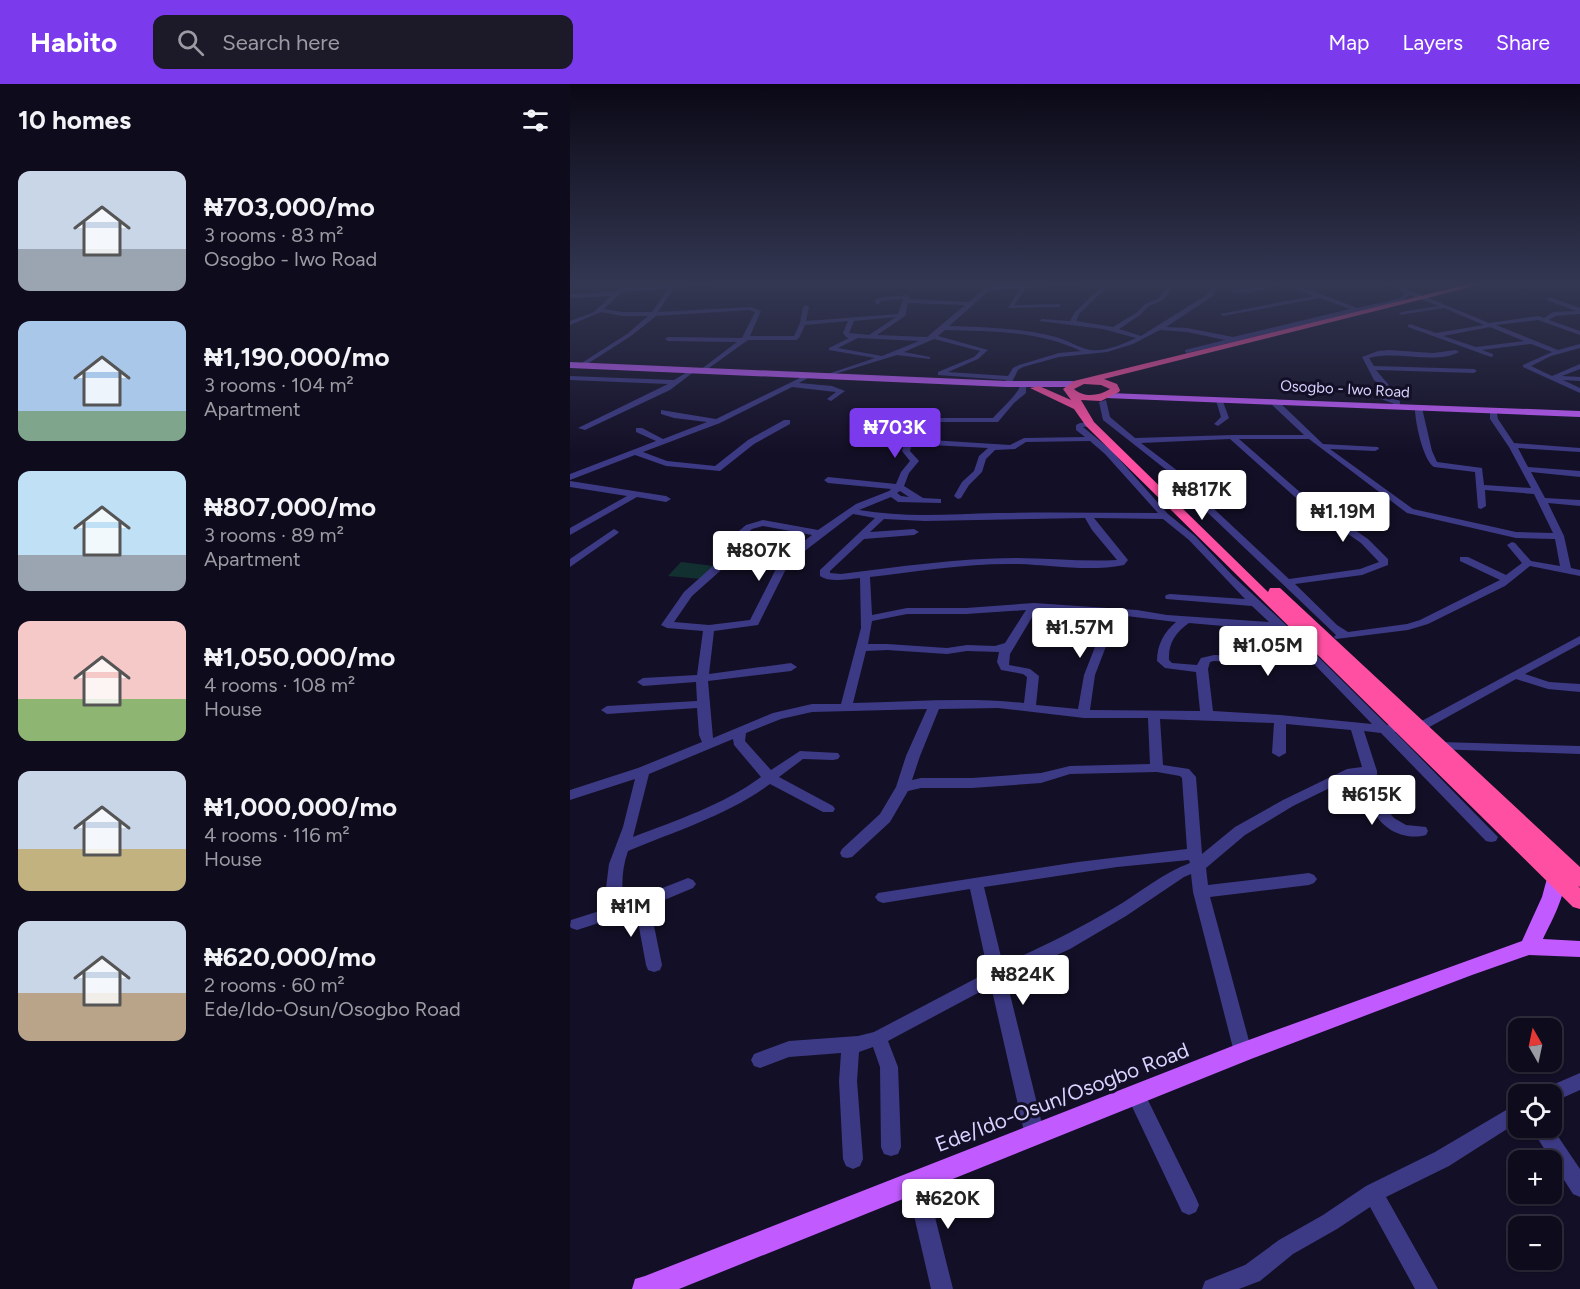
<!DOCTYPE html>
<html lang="en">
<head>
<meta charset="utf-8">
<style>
	:root { --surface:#0e0b1c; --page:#1c1929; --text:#f1f3f6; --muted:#9b9ba3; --line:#2e2b3b; --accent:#7c3aed }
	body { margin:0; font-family:Figtree,sans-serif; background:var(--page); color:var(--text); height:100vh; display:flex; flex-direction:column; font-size:22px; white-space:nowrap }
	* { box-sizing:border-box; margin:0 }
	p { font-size:20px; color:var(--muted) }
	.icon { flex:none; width:33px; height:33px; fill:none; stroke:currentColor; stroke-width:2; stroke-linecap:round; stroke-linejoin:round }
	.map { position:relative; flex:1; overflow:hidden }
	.panel { display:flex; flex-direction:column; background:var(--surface); width:570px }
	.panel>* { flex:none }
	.needle { width:39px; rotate:351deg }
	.controls { position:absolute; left:938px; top:934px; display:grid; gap:12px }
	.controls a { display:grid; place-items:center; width:54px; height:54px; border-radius:12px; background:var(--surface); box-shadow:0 2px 4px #0004,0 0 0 2px var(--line); font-size:30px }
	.price { position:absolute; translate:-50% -51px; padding:0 14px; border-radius:6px; background:#fff; color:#222; font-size:20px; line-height:39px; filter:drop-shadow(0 2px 3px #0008) }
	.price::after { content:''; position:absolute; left:50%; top:36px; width:18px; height:14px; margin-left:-9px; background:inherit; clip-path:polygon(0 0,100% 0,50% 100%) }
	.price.current { background:var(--accent); color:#fff }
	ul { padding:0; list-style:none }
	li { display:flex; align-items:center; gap:18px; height:150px; padding:0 18px }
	li span { display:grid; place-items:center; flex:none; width:168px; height:120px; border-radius:12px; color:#555 }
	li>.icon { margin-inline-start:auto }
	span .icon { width:72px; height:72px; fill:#fffc; stroke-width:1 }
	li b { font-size:26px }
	h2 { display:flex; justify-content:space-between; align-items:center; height:72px; padding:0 18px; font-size:26px }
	header { display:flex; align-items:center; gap:36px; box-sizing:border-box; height:84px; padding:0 30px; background:var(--accent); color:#fff }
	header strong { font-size:28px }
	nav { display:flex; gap:33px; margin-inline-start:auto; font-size:21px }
	.search { width:420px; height:54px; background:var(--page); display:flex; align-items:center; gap:15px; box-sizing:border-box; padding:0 21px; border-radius:12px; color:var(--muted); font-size:22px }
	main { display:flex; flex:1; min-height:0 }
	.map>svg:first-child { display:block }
	.green { fill:#12302f }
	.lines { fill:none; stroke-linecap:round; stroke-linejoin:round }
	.minor { fill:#3d3a85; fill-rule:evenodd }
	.major { fill:#c25bff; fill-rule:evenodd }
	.highway { fill:#ff4fa3; fill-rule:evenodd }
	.labels { text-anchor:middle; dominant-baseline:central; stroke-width:6; stroke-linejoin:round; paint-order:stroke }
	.far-street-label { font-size:15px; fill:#d9d4ff; stroke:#130f26 }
	.near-street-label { font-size:21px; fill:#d9d4ff; stroke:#130f26 }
</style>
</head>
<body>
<header>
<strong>Habito</strong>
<div class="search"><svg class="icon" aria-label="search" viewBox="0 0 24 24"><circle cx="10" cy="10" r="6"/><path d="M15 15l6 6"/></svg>Search here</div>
<nav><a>Map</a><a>Layers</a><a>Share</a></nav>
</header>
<main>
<section class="panel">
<h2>10 homes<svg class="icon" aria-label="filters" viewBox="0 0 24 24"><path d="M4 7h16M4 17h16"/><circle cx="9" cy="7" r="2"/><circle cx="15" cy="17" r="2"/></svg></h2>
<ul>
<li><span style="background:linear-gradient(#c9d6e8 65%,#9aa5b1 0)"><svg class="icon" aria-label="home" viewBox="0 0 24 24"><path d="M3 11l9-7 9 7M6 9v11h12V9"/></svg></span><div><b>₦703,000/mo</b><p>3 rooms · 83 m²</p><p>Osogbo - Iwo Road</p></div></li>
<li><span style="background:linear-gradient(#a9c7e8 75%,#7fa58c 0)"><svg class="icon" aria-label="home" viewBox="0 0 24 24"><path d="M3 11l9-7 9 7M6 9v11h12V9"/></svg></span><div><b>₦1,190,000/mo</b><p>3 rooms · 104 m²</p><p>Apartment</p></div></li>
<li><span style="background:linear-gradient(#bfe0f5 70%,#9aa5b1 0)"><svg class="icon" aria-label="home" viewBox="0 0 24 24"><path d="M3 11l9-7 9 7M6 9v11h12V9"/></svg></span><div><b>₦807,000/mo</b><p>3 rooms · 89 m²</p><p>Apartment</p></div></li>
<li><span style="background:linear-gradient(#f6c9c9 65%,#8fb573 0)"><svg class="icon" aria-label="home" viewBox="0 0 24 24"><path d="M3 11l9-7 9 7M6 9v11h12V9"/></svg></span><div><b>₦1,050,000/mo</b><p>4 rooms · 108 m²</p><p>House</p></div></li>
<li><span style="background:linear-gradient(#c9d6e8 65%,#c2b280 0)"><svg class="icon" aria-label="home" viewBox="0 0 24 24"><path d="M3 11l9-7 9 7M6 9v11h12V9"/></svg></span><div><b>₦1,000,000/mo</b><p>4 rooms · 116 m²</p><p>House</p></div></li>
<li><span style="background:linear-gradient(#c9d6e8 60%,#b9a48a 0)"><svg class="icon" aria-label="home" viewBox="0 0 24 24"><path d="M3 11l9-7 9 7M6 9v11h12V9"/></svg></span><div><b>₦620,000/mo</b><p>2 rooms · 60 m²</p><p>Ede/Ido-Osun/Osogbo Road</p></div></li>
</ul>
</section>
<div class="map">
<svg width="1010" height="1205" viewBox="0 0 1010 1205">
	<rect width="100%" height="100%" fill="#130f26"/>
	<!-- green -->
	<path class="green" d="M111,478L144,482L132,495L98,492Z"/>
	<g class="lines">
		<!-- minor -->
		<path class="minor" d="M53,201H57L56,204L136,201L104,204L88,228L181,223L191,227L180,252H224L230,239L233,223L236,221L239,223L236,237L328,230L333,215L311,217L308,221L305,219V216L308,214L337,211L340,213L339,215L399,218L418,201H508L456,204L444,221L491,220L489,223L438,224L450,205L420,206L379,242C414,243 448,244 482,252C494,254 511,265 521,266C535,268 553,260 566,254L533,245L469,237L472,235L500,237L505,228L533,201H539L509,230L506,237L543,243L566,229L575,220L589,214L600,201H606L593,216L579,222L570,231L549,245L571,252L638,210L641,201H647L643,212L596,243L617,244L663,253L780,225L750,214L653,232L650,230L743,212L717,201H726L787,224L828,215L836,209L818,201H827L919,239L969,232L974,234L983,228L1006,227L977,216L979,213L1010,224V230L985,232L979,236L1010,247V251L968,236L926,241L988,266L1010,260V264L981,272L961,282L982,292L1010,280V285L992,292L1010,293V297L993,296L1010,304V309L953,283V281L982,268L961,260L912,266L923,270V272L921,273L838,243V241L840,240L866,249L914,241L874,224L829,231L831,228L868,222L840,211L832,217L617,269L615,268V266L655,256L617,248L590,246L563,260L537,268L489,273L453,283L448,286L441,300L437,302L433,300L436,296L368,291V288L404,273L410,267L364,255L334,268L360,273V275L327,271L255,293V291L305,274L259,266V264L279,254L276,253L273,249L278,237L235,241L229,254L226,256H178L132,289L130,288V286L167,258L98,257L95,255L98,253L172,254L185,228L179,226L86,232L61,252L14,282H10V280L57,250L78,232H52L31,228L0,241V237L24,228L41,212L0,214V210L45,208ZM98,205L82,228H52L34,225L52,208ZM338,219L395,221L357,253L307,251L335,232ZM326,233L299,251L279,249L284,237ZM920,243L954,257L906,263L873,252ZM375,246C421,247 468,247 511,267L489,269L449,281L443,284L438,292L378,288L408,275L418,266L368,252ZM288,254L349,257L312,272L268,264Z
			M696,201H707L679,209L657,207L679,205Z
			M819,266L863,269L886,266L889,268C864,281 828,266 799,274L804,282L904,285L907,287L904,289L806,286L824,307L819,312L830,317V321H827L811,315L810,313L816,307L804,296L792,273L808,267Z
			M119,287L123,289L121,290L100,306L15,346L8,344L98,300L0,296V292L104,296Z
			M234,292L238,294L229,299L262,302L275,307L261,317L257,315L266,308L222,303L150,339L73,368L97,377L145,382L178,356L214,336H220V340L184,360L150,387L96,382L65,371L0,396V390L86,357L66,348V344H72L93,355L137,338L104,334L91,330V326L146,335Z
			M450,302H456V309L444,319L428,338H360L345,355L440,361L454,354L515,353L506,346V341L510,339L523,338V342L513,343L541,366L598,430L625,452L663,492L714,539L817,641H834L836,644L834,647L825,648L928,753L926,757L921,758L916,757L811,649L794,647L807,687V695L814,705V714L819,728L824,734L836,741L856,743L858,747L856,751C834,757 810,745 802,723C800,717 802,709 799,704C797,699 794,698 793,692H784L723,722L675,751L636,784L638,801L739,789L744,791L747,795L744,799L739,801L640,813L682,968L679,974L673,976L667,974L664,968L623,808L621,790L614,793L556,832L500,865L436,894L475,1052L472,1058L465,1061L458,1058L455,1052L421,902L318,957L328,983L331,1063L328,1070L321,1072L314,1070L311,1063L310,983L303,963L289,968L287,997L293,1075L290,1082L283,1085L276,1082L273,1075L269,997L271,969L219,973L190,984L184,982L181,976L184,970L219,957L288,952L304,948L418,888L400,805L313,819L308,817L305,813L308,809L508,778L617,765L612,694L610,692L587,688L500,690L471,699L402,704H351L338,707L320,738L282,773L277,774L272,773L270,769L272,765L310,730L326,703L336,672L357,625L242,628L211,635L176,649L175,657L201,686L230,667L268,669L270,672L268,675L263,676L233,675L209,693L263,722L265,725L263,728H253L200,700C158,731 106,747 58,767C52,784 51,801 54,819L118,794L123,796L126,800L123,804L80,822L92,881L90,886L84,888L78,886L76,881L66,827L7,846L1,844L0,842L1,836L39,824L36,804L39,780L53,743L65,695L0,716V706L68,684L132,658L129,651L127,624L37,630L31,626L37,622L127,617L126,598L73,602L67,598L73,594L127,591L133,547L97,544L91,541L114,508L143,482L151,462L176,441L193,436L248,446L286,420L319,407L321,405L258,399L254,396L258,393L326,400L331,388L340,377L332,367L335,357L346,345L313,342L294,348L290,346L291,344L312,338L350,341L358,334H423C430,326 448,310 450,302ZM520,357L535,370L588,429C534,429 480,428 427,429C381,430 335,434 289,426L321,413L328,418L371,419V415L353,414L334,402L339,389L349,377L340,367L342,360L418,364L409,372L404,387L392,398L384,412L388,415L391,414L399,401L412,388L416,375L425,366L445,365L456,358ZM330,407L339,413L331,412L327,409ZM283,430L305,434L250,486V492C260,499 278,495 290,494L291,544L271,620H242L203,629L143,654L138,597L221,587L227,583L221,579L139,590L144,547L188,541L219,479ZM515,434L522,446L547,476C513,478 480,474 446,474C387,474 329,483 271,490L260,489V487L294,455L344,451L349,448L344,445L300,448L314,435L355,437ZM524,434L593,435L619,456L675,515L600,510L596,511L595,513L596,515L682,522L699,538L597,531L567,526L464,519L396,524H337L302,531L300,493C349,487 398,479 448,480C482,481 519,488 554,481L558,476ZM193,442L242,451L211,475L180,536L139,541L104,538L122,512L150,487L156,478L159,465L182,445ZM467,525L538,530L514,591L508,625L466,621L469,592L460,585L439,581L440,570ZM456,526L435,559L425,562L397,561L377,564L317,560H298L302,537L337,530H396ZM548,531L606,538C594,548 587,561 587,577L595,584L626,588L630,627L520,626L525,591ZM619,539L688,545L706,544L737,574L644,571L631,574L627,581L602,579L599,576C598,559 606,548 619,539ZM317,566L377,570L397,567L429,568L427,578L431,586L453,590L457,593L454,619C397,613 340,618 283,619L296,567ZM644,577L745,581L802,640L710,631L643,627L638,585L640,578ZM428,624L514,634H578L580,680L500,682L471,689L402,694H351L342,696L350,672L369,625ZM590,635L704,639L702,669L709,673L716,669V640L781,646L792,683L777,685L713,716L665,743L632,770L626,693L619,685L593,681ZM163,655L164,661L191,693C153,721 107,736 63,753L79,690ZM619,776L620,779C592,789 570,809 544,824C509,845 471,863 433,881L414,803L547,783Z
			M645,313L652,315L659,334L648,342L644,340L651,333Z
			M700,315H706L753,360L808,363L809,365L805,367L760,365L843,425L946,448L983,449L964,410L915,406L916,422L911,425L908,424L905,388L864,383C853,377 844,334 845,322L852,324L862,367L867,378L912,384L914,401L961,404L939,363L920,335V324H926L928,335L944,359L1010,364V368L948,364L958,383L1010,387V393L961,388L975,414L1010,416V422L978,419L994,452L1001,484L1010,486V492L960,482L935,502L858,540L838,546L766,555L764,553L766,551L637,428L625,415L618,403L533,336L529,318L536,316L540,333L565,354L662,351H734L700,319ZM660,355L725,413L791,459L809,478L790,485L719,495L643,424L632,412L625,400L571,359ZM669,355H739L837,429L946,454L985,455L990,482L961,477L945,459L942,458L937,461L952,479L936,491L898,473H890V477L930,496L850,536L837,540L778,548L767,541L725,500L792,491L818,481V475L798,455L731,409Z
			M0,397L96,412L101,415L96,418L67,413L0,451V444L57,412L0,403Z
			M44,445L49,448L47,450L0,483V475Z
			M1010,552V560L955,590L979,598L1010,600V608L978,605L946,595L854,646H846L844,643L846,640Z
			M870,658L1010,662V670L865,665L864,662L865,659Z
			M1010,989V1006L981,1019V1011H971L973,1005Z
			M566,1003L573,1006L626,1114L629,1121L626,1128L619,1131L612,1128L557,1012L559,1006Z
			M948,1019V1038L879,1082L816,1113L868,1205H845L800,1123L767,1145L723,1170L690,1197L669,1205H632L635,1197L675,1181L709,1156L753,1131L796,1102L865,1068Z
			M981,1042L1010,1085V1113L1003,1110L961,1044H981Z
			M346,1087L353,1090L356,1097L383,1205H361L336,1097L339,1090Z"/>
		<!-- major -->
		<path class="major" d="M0,278L437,297H503L507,300L503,303H437L0,284Z
			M539,309L1010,327V333L536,314V310Z
			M986,785L993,787C1001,803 980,840 973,855L1010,857V873L959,871L902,891L681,975L109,1205H62L65,1195L75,1192L665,961L952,857L972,813L979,787Z"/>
		<!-- highway -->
		<path class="highway" d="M895,201H909L534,295L547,300L550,306L549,308L531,317L511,316L524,338L698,508L700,504H710L1010,783V803L1008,802L1010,804V825L1003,823L516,342L504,325L460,304L469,302L501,316L493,305L504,297ZM514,300L531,301L540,305C529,312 514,314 504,305Z"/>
	</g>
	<!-- sky -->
	<linearGradient id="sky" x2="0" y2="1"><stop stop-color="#0a0815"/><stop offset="0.54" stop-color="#333752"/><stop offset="1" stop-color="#333752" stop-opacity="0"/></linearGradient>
	<rect width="1010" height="370" fill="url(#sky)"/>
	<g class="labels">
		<!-- far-street labels -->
		<g class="far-street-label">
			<text transform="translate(775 305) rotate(3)">Osogbo - Iwo Road</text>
		</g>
		<!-- near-street labels -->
		<g class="near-street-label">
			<text transform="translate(492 1013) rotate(-21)">Ede/Ido-Osun/Osogbo Road</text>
		</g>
	</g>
</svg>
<div class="controls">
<a><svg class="needle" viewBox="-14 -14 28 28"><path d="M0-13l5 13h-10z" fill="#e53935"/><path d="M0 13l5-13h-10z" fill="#9b9ba3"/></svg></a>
<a><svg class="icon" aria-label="locate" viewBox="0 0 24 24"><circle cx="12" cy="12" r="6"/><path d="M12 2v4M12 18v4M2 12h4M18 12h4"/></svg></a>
<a>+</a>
<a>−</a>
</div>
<b class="price current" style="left:325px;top:375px">₦703K</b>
<b class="price" style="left:632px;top:437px">₦817K</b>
<b class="price" style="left:773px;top:459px">₦1.19M</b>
<b class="price" style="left:189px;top:498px">₦807K</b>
<b class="price" style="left:510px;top:575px">₦1.57M</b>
<b class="price" style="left:698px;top:593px">₦1.05M</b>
<b class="price" style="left:802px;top:742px">₦615K</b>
<b class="price" style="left:61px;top:854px">₦1M</b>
<b class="price" style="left:453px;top:922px">₦824K</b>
<b class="price" style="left:378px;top:1146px">₦620K</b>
</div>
</main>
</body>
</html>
